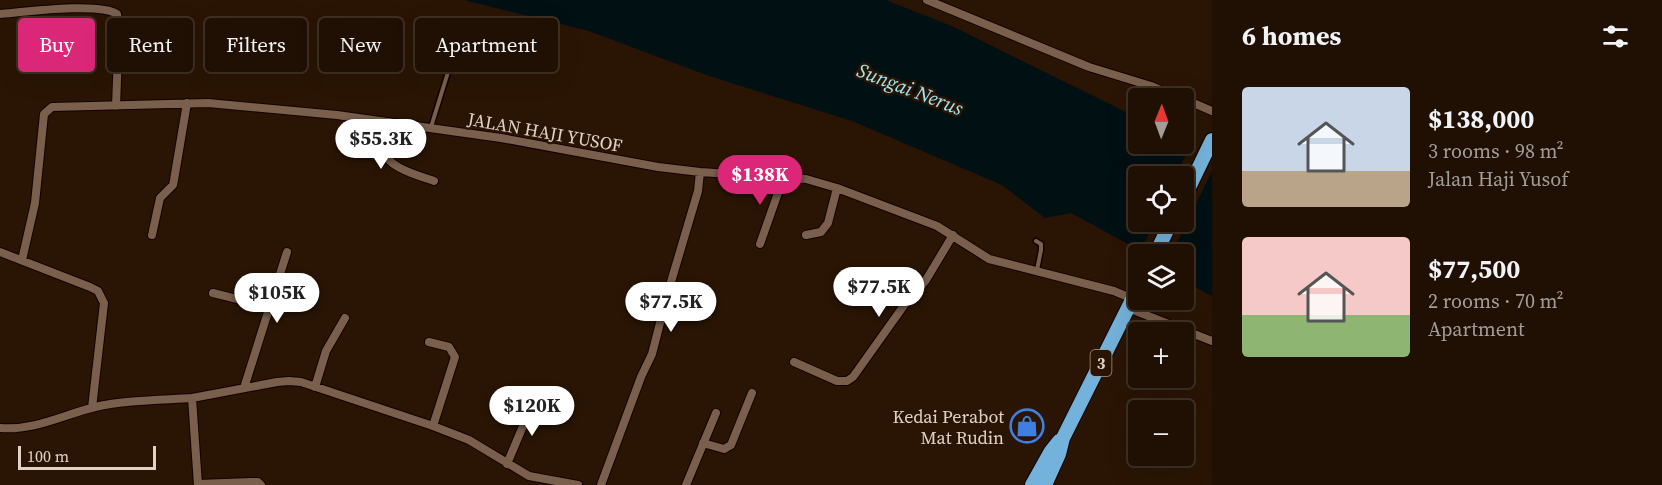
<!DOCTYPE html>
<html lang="en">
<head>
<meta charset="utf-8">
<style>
	:root { --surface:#201003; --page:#28190d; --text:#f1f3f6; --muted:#a29d9a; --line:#3d3025; --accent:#db2777 }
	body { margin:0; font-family:"Source Serif 4",serif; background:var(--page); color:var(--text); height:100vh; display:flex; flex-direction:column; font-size:22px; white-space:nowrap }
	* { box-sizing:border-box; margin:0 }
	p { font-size:20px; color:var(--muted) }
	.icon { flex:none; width:33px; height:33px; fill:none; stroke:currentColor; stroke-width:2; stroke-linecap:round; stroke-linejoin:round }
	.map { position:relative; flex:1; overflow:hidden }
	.drawer { display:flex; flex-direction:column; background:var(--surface); width:450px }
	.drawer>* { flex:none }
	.hud { position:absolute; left:18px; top:18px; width:570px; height:54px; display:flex; gap:12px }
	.needle { width:39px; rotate:1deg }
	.buttons { position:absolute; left:1128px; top:88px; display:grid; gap:12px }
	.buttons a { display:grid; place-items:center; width:66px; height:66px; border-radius:6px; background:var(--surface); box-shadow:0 6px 24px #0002,0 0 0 2px var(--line); font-size:30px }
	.scale { position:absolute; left:18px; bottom:15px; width:138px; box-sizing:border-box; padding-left:6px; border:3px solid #e1d2c7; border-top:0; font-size:16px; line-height:21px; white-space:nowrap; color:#e1d2c7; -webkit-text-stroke:4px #2a1504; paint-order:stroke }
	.price { position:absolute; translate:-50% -51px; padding:0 14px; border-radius:21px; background:#fff; color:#222; font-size:20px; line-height:39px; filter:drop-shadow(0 2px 3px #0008) }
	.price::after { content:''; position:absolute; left:50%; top:36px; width:18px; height:14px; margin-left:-9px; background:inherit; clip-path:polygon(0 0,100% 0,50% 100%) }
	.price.current { background:var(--accent); color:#fff }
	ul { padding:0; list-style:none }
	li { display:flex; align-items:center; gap:18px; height:150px; padding:0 30px }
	li span { display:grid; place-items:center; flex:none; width:168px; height:120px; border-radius:6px; color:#555 }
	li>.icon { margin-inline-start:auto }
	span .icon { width:72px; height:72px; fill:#fffc; stroke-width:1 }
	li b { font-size:26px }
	h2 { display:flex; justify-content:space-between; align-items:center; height:72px; padding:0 30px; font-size:26px }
	.pill { padding:0 21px; border-radius:6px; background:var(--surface); box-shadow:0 6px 24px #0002,0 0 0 2px var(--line); font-size:21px; line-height:54px }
	.pill.current { background:var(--accent); color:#fff }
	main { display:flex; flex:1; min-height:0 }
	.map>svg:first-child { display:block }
	.water { fill:#001013 }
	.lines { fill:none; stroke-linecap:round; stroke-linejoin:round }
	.river { stroke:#001013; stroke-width:16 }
	.service-casing { stroke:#120200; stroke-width:7 }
	.minor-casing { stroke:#120200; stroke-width:10 }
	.trunk-casing { stroke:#120200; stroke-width:16 }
	.service { stroke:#7a604c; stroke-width:4 }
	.minor { stroke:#7a604c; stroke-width:8 }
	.trunk { stroke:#73b2da; stroke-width:14 }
	.labels { text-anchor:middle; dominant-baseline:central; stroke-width:5; stroke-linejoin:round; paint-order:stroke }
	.shield { fill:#2a1504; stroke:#aa998c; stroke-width:1.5 }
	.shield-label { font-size:16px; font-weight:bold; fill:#e1d2c7 }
	.street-label { font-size:18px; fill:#e1d2c7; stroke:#2a1504 }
	.poi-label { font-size:18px; fill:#e1d2c7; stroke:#2a1504; text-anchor:end }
	.water-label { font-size:20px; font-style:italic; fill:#9de8f6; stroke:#2a1504 }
</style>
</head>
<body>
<main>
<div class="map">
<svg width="1212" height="485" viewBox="0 0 1212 485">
	<rect width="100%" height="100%" fill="#2a1504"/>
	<!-- water -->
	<path class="water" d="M464,0H886L954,27L1138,118V144H1184V141L1191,144L1175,177H1138V222H1154L1141,251L1071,213L1045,218L1002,185L852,121L709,76L589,31Z
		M1212,171V296L1184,281V255H1171Z"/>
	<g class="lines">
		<!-- river -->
		<path class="river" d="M1184,210L1212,225"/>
		<!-- service casing -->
		<g class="service-casing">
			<path id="service" d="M431,127L449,69
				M1036,241L1041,244V250L1037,270"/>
		</g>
		<!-- minor casing -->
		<g class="minor-casing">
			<path id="minor" d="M927,0L1089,67L1151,86L1182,99
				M0,14C24,12 100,2 117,14L119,27L116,106
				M1184,99L1212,111
				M389,122C387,131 384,141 384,150C385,167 420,176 434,181
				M152,235L160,198L173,185L174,180L187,103
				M806,235L821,232L828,223L837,188
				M760,244L784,176
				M0,252L90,287L98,291L104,303L92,408
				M22,260L35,203L44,114L52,107L208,103L337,115L501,138L658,167L700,172L806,179L837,188L937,226L989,259L1114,291L1133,299
				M213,293L269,307
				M1128,308L1212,341
				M429,342L449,347L455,357L433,426
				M794,362L837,381H847L853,377L905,304L926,280L953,235
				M315,387L326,351L345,318
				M244,388L287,252
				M192,398L277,382L289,381L301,382L433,426L469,440L529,476L578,485
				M0,428C33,431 63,415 95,407C126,400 160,400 192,398L198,485
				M703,443L724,449L731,445L752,393
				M507,464L534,400
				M198,484L251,482H258L261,485
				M601,485L641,377L652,354L668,292L698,191L700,172
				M686,485L716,413"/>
		</g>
		<!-- trunk casing -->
		<g class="trunk-casing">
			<path id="trunk" d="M1184,198L1212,140
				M1155,255L1171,222
				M1032,485L1051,451L1059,441
				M1045,485L1059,454L1063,438L1138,288"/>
		</g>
		<!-- service -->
		<use href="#service" class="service"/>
		<!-- minor -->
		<use href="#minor" class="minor"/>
		<!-- trunk -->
		<use href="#trunk" class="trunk"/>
	</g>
	<!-- icons -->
	<defs>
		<g id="shop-ring" transform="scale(1.725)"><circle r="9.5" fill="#2a1504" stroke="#3f7fe0" stroke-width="1.5"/><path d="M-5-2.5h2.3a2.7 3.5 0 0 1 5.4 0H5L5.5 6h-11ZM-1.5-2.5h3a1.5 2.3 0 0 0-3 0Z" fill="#3f7fe0"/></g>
	</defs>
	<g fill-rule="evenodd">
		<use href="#shop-ring" x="1027" y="426"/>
	</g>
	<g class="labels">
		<!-- shield labels -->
		<rect class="shield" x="1090.5" y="350" width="21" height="26" rx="4.5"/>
		<g class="shield-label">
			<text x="1101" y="363">3</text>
		</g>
		<!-- street labels -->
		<g class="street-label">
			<text transform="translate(545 132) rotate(10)">JALAN HAJI YUSOF</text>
		</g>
		<!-- poi labels -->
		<g class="poi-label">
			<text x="1004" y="416">Kedai Perabot<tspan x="1004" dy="21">Mat Rudin</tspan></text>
		</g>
		<!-- water labels -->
		<g class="water-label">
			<text transform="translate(910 89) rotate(21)">Sungai Nerus</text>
		</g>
	</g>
</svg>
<div class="buttons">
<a><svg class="needle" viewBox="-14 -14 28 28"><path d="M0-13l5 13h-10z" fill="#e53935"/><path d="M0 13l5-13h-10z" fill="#a29d9a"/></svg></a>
<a><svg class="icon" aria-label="locate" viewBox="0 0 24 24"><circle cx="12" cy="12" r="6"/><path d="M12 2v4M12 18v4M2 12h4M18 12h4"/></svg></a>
<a><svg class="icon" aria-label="layers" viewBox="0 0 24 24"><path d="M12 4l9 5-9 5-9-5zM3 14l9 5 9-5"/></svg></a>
<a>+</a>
<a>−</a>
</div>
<div class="scale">100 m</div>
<b class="price" style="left:381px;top:170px">$55.3K</b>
<b class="price current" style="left:760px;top:206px">$138K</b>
<b class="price" style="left:879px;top:318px">$77.5K</b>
<b class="price" style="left:277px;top:324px">$105K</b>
<b class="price" style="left:671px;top:333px">$77.5K</b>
<b class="price" style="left:532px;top:437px">$120K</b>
<div class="hud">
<a class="pill current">Buy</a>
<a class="pill">Rent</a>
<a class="pill">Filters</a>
<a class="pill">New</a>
<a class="pill">Apartment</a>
</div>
</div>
<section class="drawer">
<h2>6 homes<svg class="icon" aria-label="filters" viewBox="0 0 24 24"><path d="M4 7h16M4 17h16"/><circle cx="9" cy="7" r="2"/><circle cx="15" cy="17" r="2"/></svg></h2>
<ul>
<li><span style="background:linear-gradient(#c9d6e8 70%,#b9a48a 0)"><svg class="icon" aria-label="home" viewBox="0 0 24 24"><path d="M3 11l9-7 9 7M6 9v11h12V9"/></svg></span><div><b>$138,000</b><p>3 rooms · 98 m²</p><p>Jalan Haji Yusof</p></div></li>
<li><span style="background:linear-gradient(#f6c9c9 65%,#8fb573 0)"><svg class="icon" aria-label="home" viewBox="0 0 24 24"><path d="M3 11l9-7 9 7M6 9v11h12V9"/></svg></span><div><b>$77,500</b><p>2 rooms · 70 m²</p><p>Apartment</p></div></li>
</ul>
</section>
</main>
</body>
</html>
